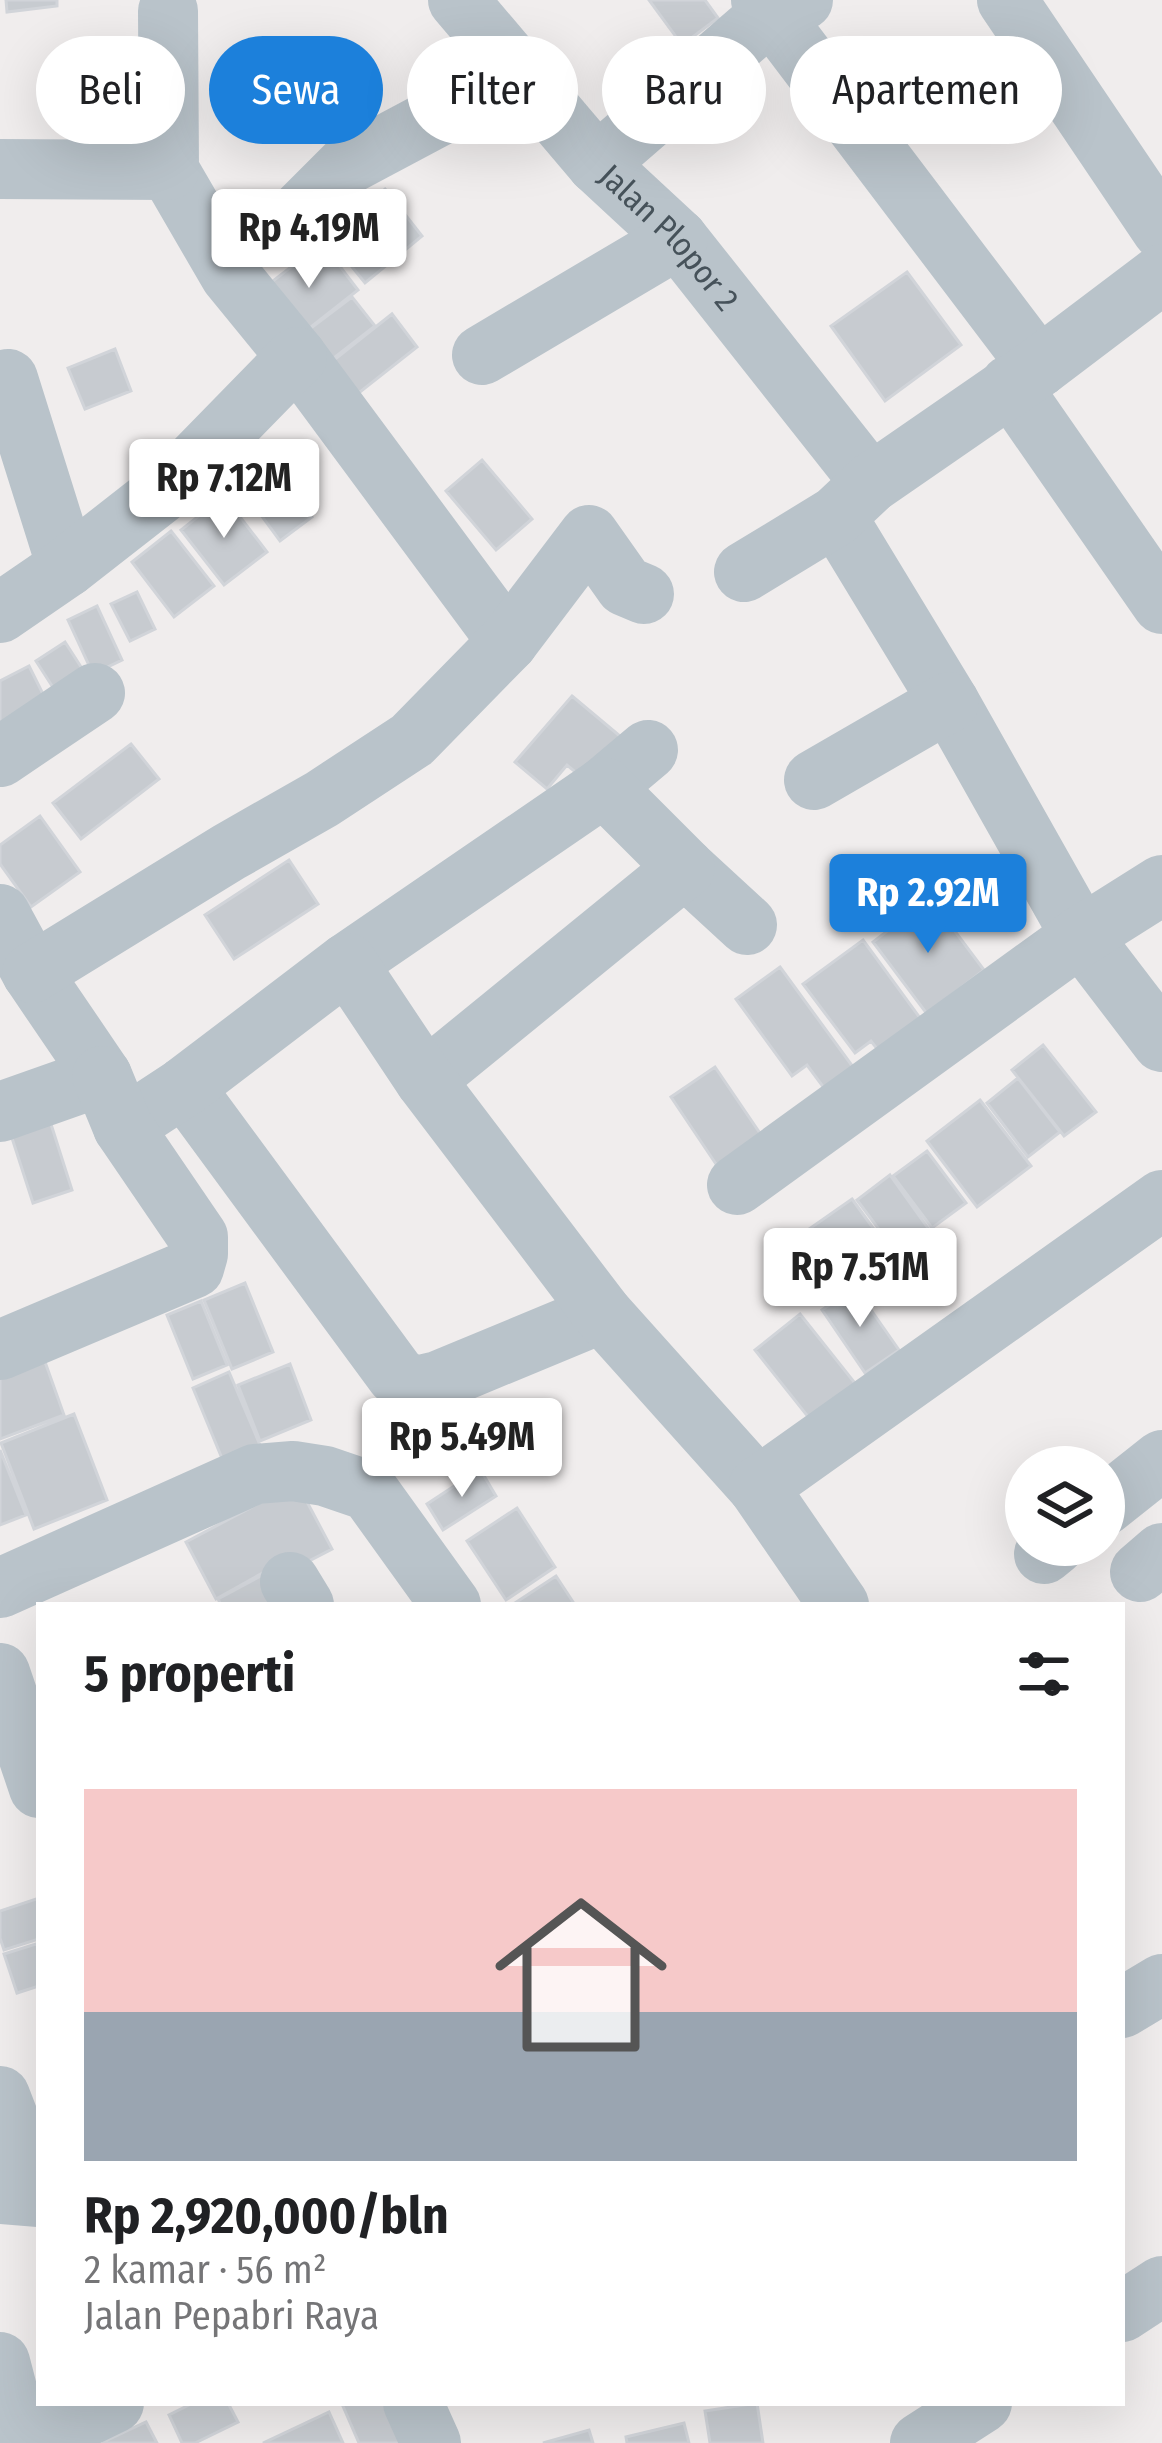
<!DOCTYPE html>
<html lang="id">
<head>
<meta charset="utf-8">
<style>
	:root { --surface:#fff; --page:#f2f2f2; --text:#202124; --muted:#757577; --line:#e0e0e0; --accent:#1c80db }
	body { margin:0; font-family:"Fira Sans Condensed",sans-serif; background:var(--page); color:var(--text); height:100vh; display:flex; flex-direction:column; font-size:45px; white-space:nowrap }
	* { box-sizing:border-box; margin:0 }
	p { font-size:39px; color:var(--muted) }
	.icon { flex:none; width:66px; height:66px; fill:none; stroke:currentColor; stroke-width:2; stroke-linecap:round; stroke-linejoin:round }
	.map { position:relative; flex:1; overflow:hidden }
	.details { position:absolute; left:36px; top:1602px; width:1089px; height:804px; display:flex; flex-direction:column; background:var(--surface); border-radius:0px; box-shadow:0 12px 48px #0002 }
	.details>* { flex:none }
	.top-card { position:absolute; left:36px; top:36px; width:1092px; height:108px; display:flex; gap:24px }
	.fabs { position:absolute; left:1005px; top:1446px; display:grid; gap:24px }
	.fabs a { display:grid; place-items:center; width:120px; height:120px; border-radius:50%; background:var(--surface); box-shadow:0 12px 48px #0002; font-size:60px }
	.price { position:absolute; translate:-50% -102px; padding:0 27px; border-radius:12px; background:#fff; color:#222; font-size:39px; line-height:78px; filter:drop-shadow(0 3px 6px #0008) }
	.price::after { content:''; position:absolute; left:50%; top:72px; width:36px; height:27px; margin-left:-18px; background:inherit; clip-path:polygon(0 0,100% 0,50% 100%) }
	.price.selected { background:var(--accent); color:#fff }
	ul { padding:0; list-style:none }
	li { display:grid; align-content:center; gap:24px; height:636px; padding:0 48px }
	li+li { border-top:3px solid var(--line) }
	li span { display:grid; place-items:center; height:372px; border-radius:0px; color:#555 }
	li>.icon { margin-inline-start:auto }
	span .icon { width:216px; height:216px; fill:#fffc; stroke-width:1 }
	li b { font-size:51px }
	h2 { display:flex; justify-content:space-between; align-items:center; height:144px; padding:0 48px; font-size:51px }
	.chip { padding:0 42px; border-radius:54px; background:var(--surface); box-shadow:0 12px 48px #0002; font-size:42px; line-height:108px }
	.chip.selected { background:var(--accent); color:#fff }
	.map>svg:first-child { display:block }
	.building { fill:#c7cbd0; stroke:#d1d4d9; stroke-width:3 }
	.lines { fill:none; stroke-linecap:round; stroke-linejoin:round }
	.minor { stroke:#b9c3ca; stroke-width:60 }
	.labels { text-anchor:middle; dominant-baseline:central; stroke-width:9; stroke-linejoin:round; paint-order:stroke }
	.street-label { font-size:33px; fill:#46525a; stroke:#fff }
</style>
</head>
<body>
<div class="map">
<svg width="1162" height="2443" viewBox="0 0 1162 2443">
	<rect width="100%" height="100%" fill="#f0eded"/>
	<!-- building -->
	<path class="building" d="M6,0H57V6L7,12Z
		M649,0H705L718,18L682,45Z
		M385,189L422,236L365,283L327,236Z
		M322,243L358,290L297,338L260,291Z
		M907,272L961,345L885,401L831,326Z
		M352,297L375,326L321,368L299,337Z
		M392,314L417,347L341,407L315,375Z
		M115,349L131,391L85,409L68,368Z
		M482,460L532,519L496,550L446,491Z
		M271,462L312,517L280,541L239,485Z
		M224,496L267,552L224,585L181,530Z
		M171,531L214,586L174,617L132,562Z
		M137,592L155,629L130,641L111,604Z
		M97,606L122,660L93,674L68,620Z
		M65,642L83,670L54,689L36,661Z
		M29,666L49,706L0,731V681Z
		M572,696L627,742L591,785L567,765L547,789L515,762Z
		M131,744L159,779L81,839L53,803Z
		M40,816L80,872L31,907L0,864V845Z
		M289,860L318,904L234,959L205,915Z
		M930,898L984,970L927,1014L873,942Z
		M863,940L920,1018L878,1050L871,1041L855,1053L803,984Z
		M780,967L853,1067L824,1088L807,1065L792,1076L736,999Z
		M1043,1045L1096,1112L1064,1136L1012,1070Z
		M715,1067L766,1142L722,1173L671,1097Z
		M1018,1078L1060,1132L1028,1157L987,1103Z
		M980,1100L1031,1166L977,1207L927,1141Z
		M50,1121L72,1190L33,1203L11,1135Z
		M927,1151L966,1203L932,1228L893,1176Z
		M890,1175L930,1231L898,1255L857,1200Z
		M852,1199L884,1243L854,1264L862,1274L839,1292L799,1236Z
		M245,1283L273,1352L232,1369L204,1300Z
		M855,1287L899,1350L865,1373L822,1310Z
		M201,1301L227,1365L193,1379L167,1315Z
		M800,1314L858,1387L813,1423L755,1350Z
		M39,1345L64,1415L0,1439V1360Z
		M290,1364L311,1420L260,1441L238,1385Z
		M229,1372L263,1452L226,1468L193,1388Z
		M74,1414L107,1500L34,1529L1,1443Z
		M0,1450L26,1515L0,1525Z
		M480,1469L496,1496L443,1530L427,1504Z
		M297,1483L332,1549L280,1576L275,1566L216,1599L186,1542Z
		M517,1508L555,1567L506,1600L467,1541Z
		M268,1572L286,1605H221L218,1599Z
		M556,1576L575,1605H512Z
		M39,1898V1939L4,1950L0,1938V1911Z
		M39,1943V1986L17,1993L4,1954Z
		M193,2403H228L238,2422L195,2443H182L169,2415Z
		M392,2403L410,2443H359L342,2404Z
		M757,2403L763,2443H710L705,2411Z
		M329,2412L343,2443H263Z
		M146,2422L157,2443H103V2442Z
		M684,2423L689,2443H627L626,2437Z
		M589,2430L593,2443H543Z"/>
	<g class="lines">
		<!-- minor -->
		<g class="minor">
			<path id="s1" d="M458,0L597,164L678,239L871,483"/>
			<path d="M761,0L1039,367"/>
			<path d="M1007,0L1162,230"/>
			<path d="M168,11L169,170L230,275L297,357L508,642"/>
			<path d="M597,164L771,13L803,0"/>
			<path d="M0,169L169,170"/>
			<path d="M277,235L347,165L520,73"/>
			<path d="M482,355L678,239"/>
			<path d="M8,379L67,567"/>
			<path d="M1010,385L1162,604"/>
			<path d="M836,516L949,702L1081,936L1162,1042"/>
			<path d="M744,572L836,516L871,483L1039,367L1162,274"/>
			<path d="M0,613L67,567L172,485L297,357"/>
			<path d="M0,757L95,693"/>
			<path d="M814,780L949,702"/>
			<path d="M604,787L648,750"/>
			<path d="M685,868L747,925"/>
			<path d="M0,914L32,973L102,1076L0,1112"/>
			<path d="M347,963L604,787L685,868L425,1080"/>
			<path d="M32,973L229,852L322,799L412,740L508,642L589,535L625,586L644,594"/>
			<path d="M184,1087L396,1375L412,1387L438,1381L602,1313"/>
			<path d="M123,1127L184,1087L347,963L425,1080L602,1313L758,1487"/>
			<path d="M737,1185L1081,936L1162,885"/>
			<path d="M0,1350L194,1268L198,1254V1237L123,1127L102,1076"/>
			<path d="M1104,1506L1162,1460"/>
			<path d="M1044,1554L1055,1545"/>
			<path d="M1140,1572L1162,1553"/>
			<path d="M290,1582L304,1605"/>
			<path d="M0,1588L255,1474L293,1471L325,1476L369,1491L451,1605"/>
			<path d="M839,1605L758,1487L1162,1200"/>
			<path d="M0,1673L39,1788"/>
			<path d="M1122,2008L1162,1984"/>
			<path d="M0,2096L39,2197L0,2194"/>
			<path d="M1122,2312L1162,2286"/>
			<path d="M0,2362L21,2443"/>
			<path d="M413,2403L431,2443"/>
			<path d="M32,2443L114,2403"/>
			<path d="M920,2443L982,2403"/>
		</g>
	</g>
	<g class="labels">
		<!-- street labels -->
		<g class="street-label">
			<text stroke="none"><textPath href="#s1" startOffset="318">Jalan Plopor 2</textPath></text>
		</g>
	</g>
</svg>
<div class="fabs">
<a><svg class="icon" aria-label="layers" viewBox="0 0 24 24"><path d="M12 4l9 5-9 5-9-5zM3 14l9 5 9-5"/></svg></a>
</div>
<b class="price" style="left:309px;top:291px">Rp 4.19M</b>
<b class="price" style="left:224px;top:541px">Rp 7.12M</b>
<b class="price selected" style="left:928px;top:956px">Rp 2.92M</b>
<b class="price" style="left:860px;top:1330px">Rp 7.51M</b>
<b class="price" style="left:462px;top:1500px">Rp 5.49M</b>
<div class="top-card">
<a class="chip">Beli</a>
<a class="chip selected">Sewa</a>
<a class="chip">Filter</a>
<a class="chip">Baru</a>
<a class="chip">Apartemen</a>
</div>
<section class="details">
<h2>5 properti<svg class="icon" aria-label="filters" viewBox="0 0 24 24"><path d="M4 7h16M4 17h16"/><circle cx="9" cy="7" r="2"/><circle cx="15" cy="17" r="2"/></svg></h2>
<ul>
<li><span style="background:linear-gradient(#f6c9c9 60%,#9aa5b1 0)"><svg class="icon" aria-label="home" viewBox="0 0 24 24"><path d="M3 11l9-7 9 7M6 9v11h12V9"/></svg></span><div><b>Rp 2,920,000/bln</b><p>2 kamar · 56 m²</p><p>Jalan Pepabri Raya</p></div></li>
</ul>
</section>
</div>
</body>
</html>
